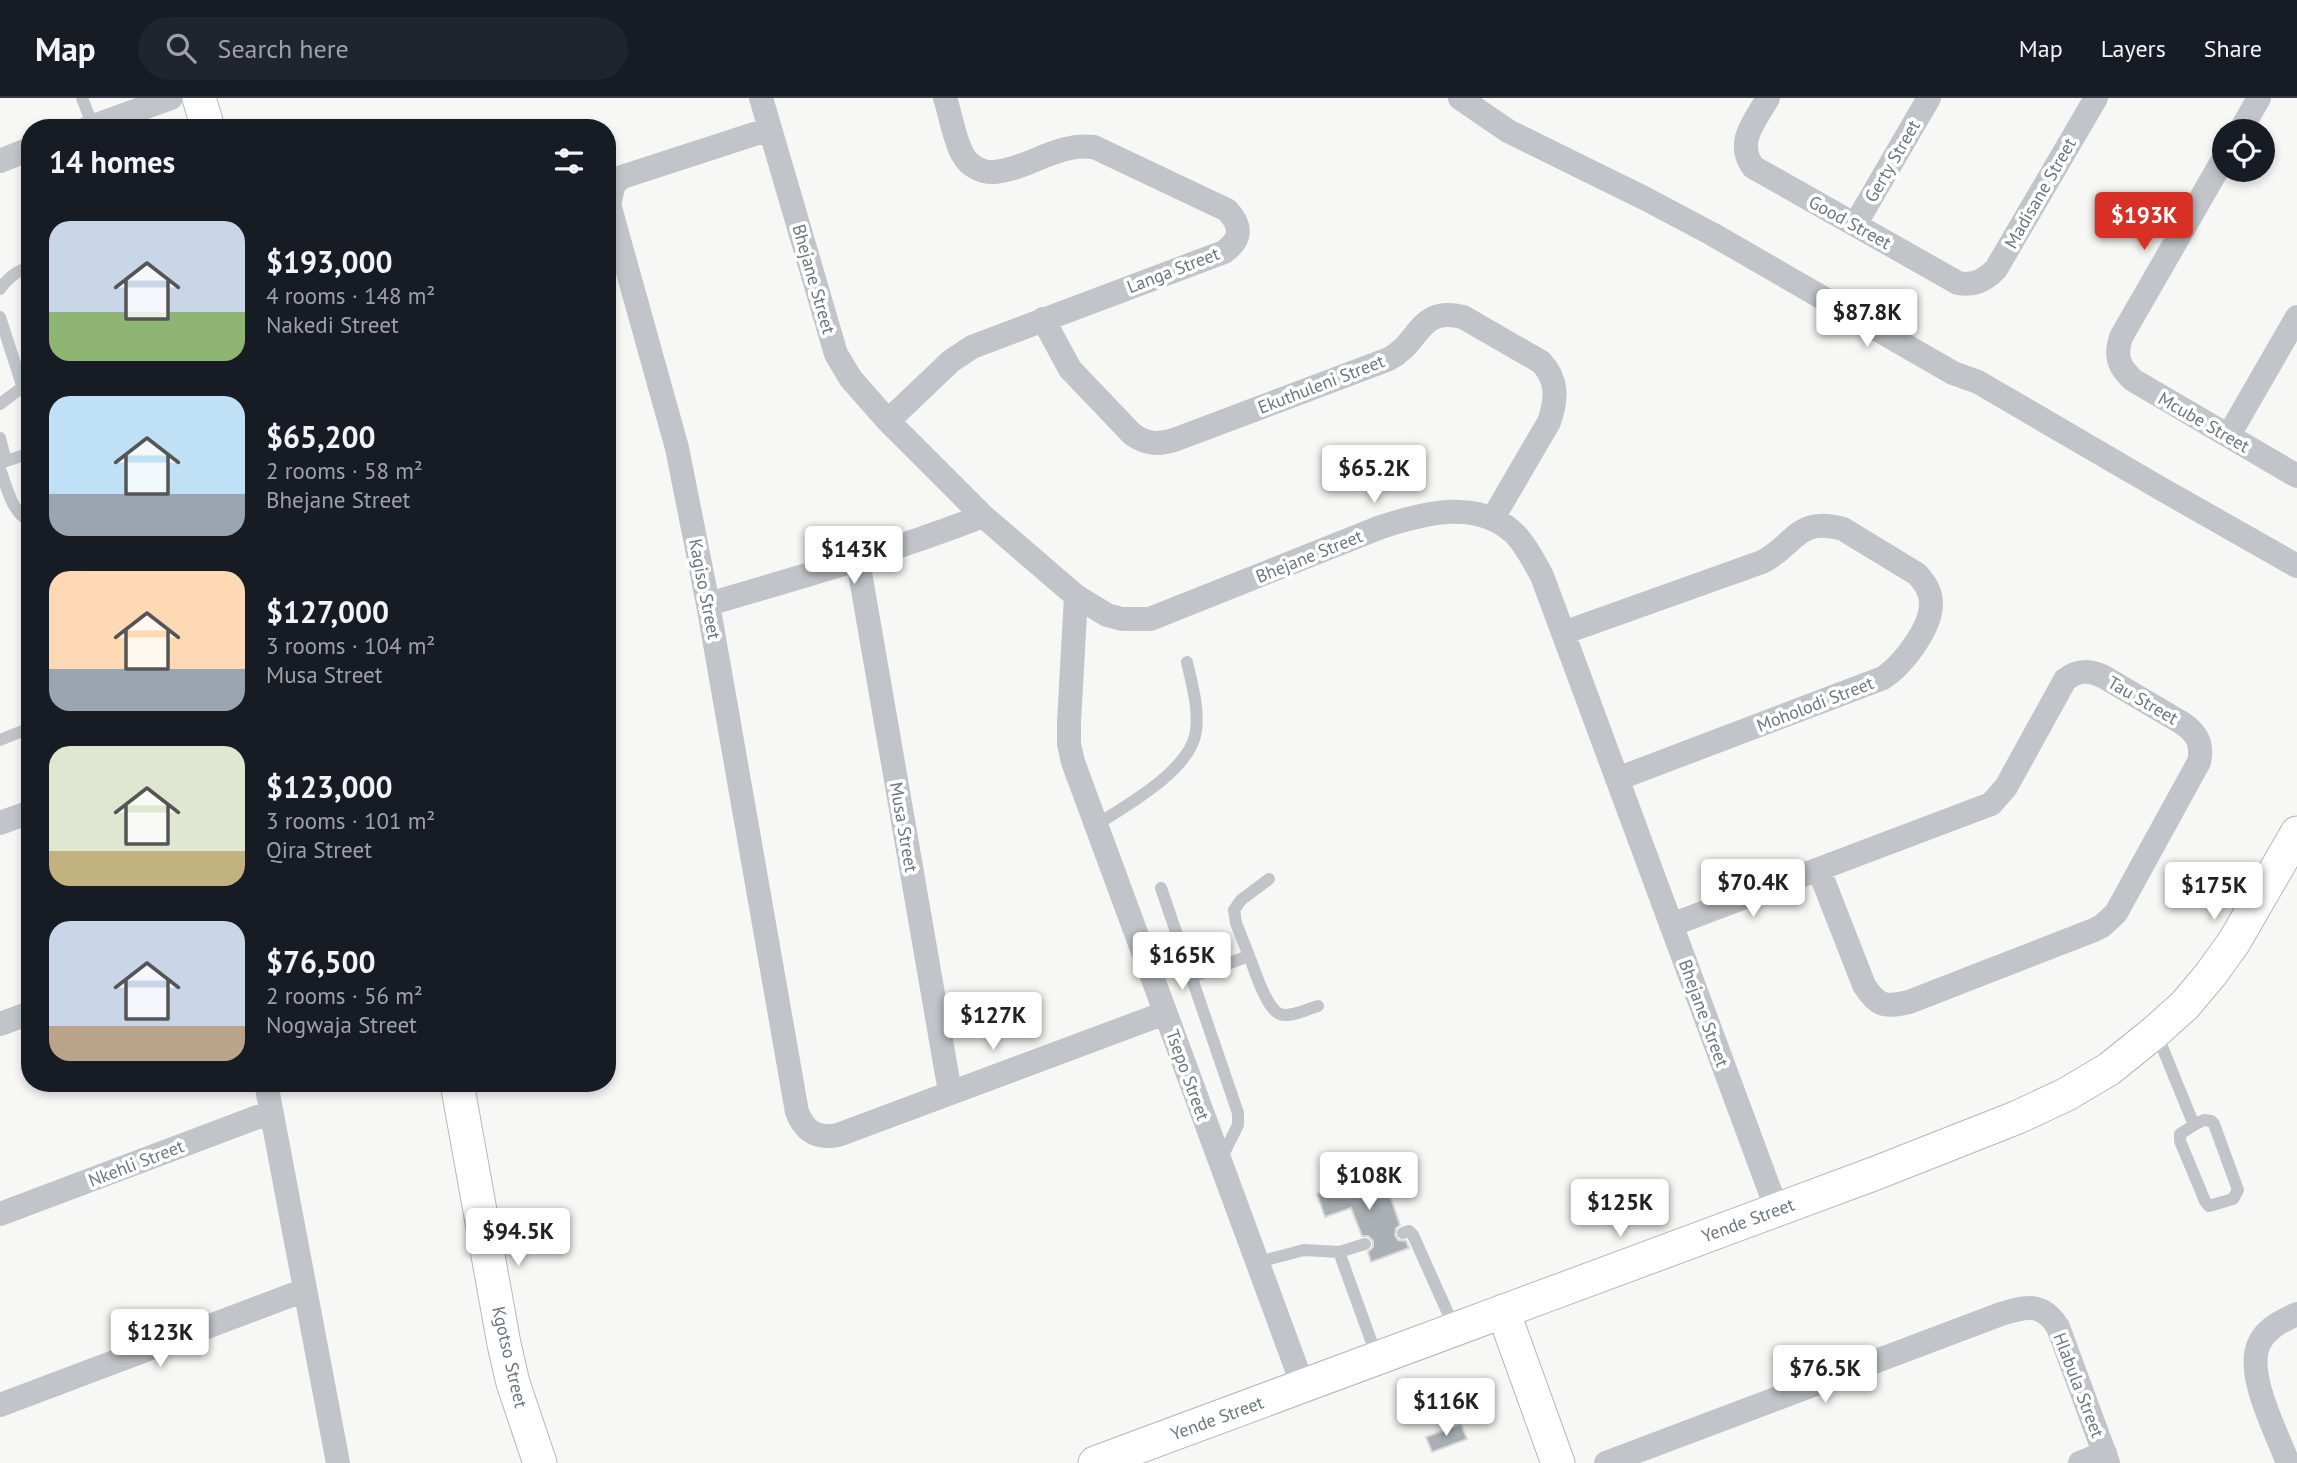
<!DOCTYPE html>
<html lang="en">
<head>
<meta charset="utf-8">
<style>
	:root { --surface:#171b24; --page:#20242c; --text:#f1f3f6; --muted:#9ea1a6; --line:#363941; --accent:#d93025 }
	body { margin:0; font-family:"PT Sans",sans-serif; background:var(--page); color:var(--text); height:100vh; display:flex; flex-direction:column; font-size:26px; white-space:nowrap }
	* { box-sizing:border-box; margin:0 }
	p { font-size:23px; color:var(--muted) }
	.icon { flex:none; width:38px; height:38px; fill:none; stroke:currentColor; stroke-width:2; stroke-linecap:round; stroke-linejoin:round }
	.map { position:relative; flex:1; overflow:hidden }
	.drawer { position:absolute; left:21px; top:21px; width:595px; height:973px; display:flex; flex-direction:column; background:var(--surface); border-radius:28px; box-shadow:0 4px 10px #0003 }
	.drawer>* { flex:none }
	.buttons { position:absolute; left:2212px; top:21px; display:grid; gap:14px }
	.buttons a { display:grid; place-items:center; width:63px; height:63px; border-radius:50%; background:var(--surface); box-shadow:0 4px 10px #0003; font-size:35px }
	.price { position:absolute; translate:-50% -60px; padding:0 16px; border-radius:7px; background:#fff; color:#222; font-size:23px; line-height:46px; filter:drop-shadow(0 2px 4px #0008) }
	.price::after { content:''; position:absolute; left:50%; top:42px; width:21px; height:16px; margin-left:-10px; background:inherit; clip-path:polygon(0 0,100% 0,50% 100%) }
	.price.active { background:var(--accent); color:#fff }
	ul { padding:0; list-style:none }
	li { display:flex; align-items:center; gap:21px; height:175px; padding:0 28px }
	li span { display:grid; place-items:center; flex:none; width:196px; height:140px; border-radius:21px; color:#555 }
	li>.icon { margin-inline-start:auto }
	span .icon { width:84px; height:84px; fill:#fffc; stroke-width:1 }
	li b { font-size:30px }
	h2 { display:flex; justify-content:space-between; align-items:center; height:84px; padding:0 28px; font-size:30px }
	header { display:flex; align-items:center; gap:42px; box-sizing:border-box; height:98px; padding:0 35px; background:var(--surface); border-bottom:2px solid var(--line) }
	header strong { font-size:33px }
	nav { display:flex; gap:38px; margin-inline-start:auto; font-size:24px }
	.search { width:490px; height:63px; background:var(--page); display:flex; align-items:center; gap:18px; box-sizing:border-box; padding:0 24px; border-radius:38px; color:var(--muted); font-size:26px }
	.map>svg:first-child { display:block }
	.building { fill:#a9afb4; stroke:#d8d9d7; stroke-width:2 }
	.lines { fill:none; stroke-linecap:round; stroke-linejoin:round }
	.secondary-casing { stroke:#b4b8bc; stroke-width:35 }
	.lane { stroke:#c1c4c8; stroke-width:12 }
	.street { stroke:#c1c4c8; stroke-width:24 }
	.secondary { stroke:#fff; stroke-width:33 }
	.labels { text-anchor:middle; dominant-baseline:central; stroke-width:7; stroke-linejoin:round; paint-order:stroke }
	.street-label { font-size:18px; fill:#6a7682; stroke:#fff }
</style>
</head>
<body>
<header>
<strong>Map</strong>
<div class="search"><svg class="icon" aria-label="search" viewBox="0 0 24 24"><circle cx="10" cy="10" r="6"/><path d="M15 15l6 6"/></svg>Search here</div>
<nav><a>Map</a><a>Layers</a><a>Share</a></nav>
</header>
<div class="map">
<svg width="2297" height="1365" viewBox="0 0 2297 1365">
	<rect width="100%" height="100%" fill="#f7f7f5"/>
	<!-- building -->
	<path class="building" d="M1386,1074L1394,1097L1390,1098L1400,1127L1396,1130L1395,1137L1398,1142L1406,1143L1409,1150L1371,1164L1368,1154L1373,1149V1143L1368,1138H1362L1351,1110L1325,1119L1317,1096Z
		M1461,1326L1467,1341L1432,1354L1426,1339Z"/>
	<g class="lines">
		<!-- secondary casing -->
		<g class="secondary-casing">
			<path id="secondary" d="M199,0L208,30
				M457,985L504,1246L513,1285L540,1365
				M1503,1213L1558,1365
				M1095,1365L1876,1075L2018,1019L2067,996L2109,971L2155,934L2185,907L2211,876L2234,844L2297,735"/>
		</g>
		<!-- lane -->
		<path class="lane" d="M82,0L93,28
			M0,191C8,180 16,173 30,169
			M0,219L22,287
			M0,306L28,285
			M0,340L6,363
			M0,365L30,355
			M0,371C7,388 11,415 30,423
			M0,642L30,630
			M1096,727C1127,707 1191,672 1196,633C1199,609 1192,587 1187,564
			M1161,790L1238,1015V1027L1220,1063
			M1249,858L1236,825L1234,812L1241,802L1269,781
			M1191,879L1249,858C1255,872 1266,911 1280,916C1291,920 1307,911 1318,908
			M2156,934L2194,1027L2180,1036V1043L2205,1103L2209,1108L2233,1101L2238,1092L2214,1026L2211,1023L2204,1022L2194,1027
			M1403,1135L1409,1133L1413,1137L1455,1231
			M1339,1154L1377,1259
			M1258,1164L1304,1152L1339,1154L1365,1146"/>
		<!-- street -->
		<path class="street" d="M761,0L836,256L851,281L888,323L983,418L1076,498L1107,517L1122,521H1150L1381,429C1424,415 1478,400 1515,436C1526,448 1534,463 1542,478L1777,1112
			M1460,0L1508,33L1646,101L1712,136L1953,275L1978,284L2158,389L2297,468
			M1768,0C1755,23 1735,44 1753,69L1958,185C1974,188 1984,183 1996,171L2096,0
			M88,30L171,0
			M770,31L622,79L614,86L609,106L677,350L708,506L797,1014C805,1034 817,1041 838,1037L1165,915
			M2240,33L2259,0
			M2224,60L2121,239C2115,258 2118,268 2133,282L2297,378
			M0,63L30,51
			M1855,127L1929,0
			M1043,221L1070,271L1132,336C1146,346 1158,347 1174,342L1389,261C1421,244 1418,208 1463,219L1541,264C1558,282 1557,301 1549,324L1493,420
			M888,323L951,263L972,249L1224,154C1242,141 1242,128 1227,112L1094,49C1057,44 1029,71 995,74C982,75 969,68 963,57C954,41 951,18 945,0
			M2229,337L2297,219
			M858,463L950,994
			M1076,498L1069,624V646L1073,664L1303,1288
			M708,506C801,479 893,453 983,418
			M1563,535L1762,464C1796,447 1796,418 1843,431L1917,476C1925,485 1931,493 1931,506C1931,530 1903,567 1883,580L1617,681
			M0,725L30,714
			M1671,827L1991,706L2006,689L2065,582C2078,571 2090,572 2104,579L2182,625C2197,635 2203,646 2199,664L2116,815L2102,828L2094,832L1909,904C1885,910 1877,908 1864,887L1819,772
			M0,926L30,915
			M266,985L338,1365
			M0,1116L271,1014
			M0,1307L305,1192
			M1606,1365L2001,1216C2026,1208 2042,1204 2058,1229L2108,1365
			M2080,1365L2105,1355
			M2288,1365C2277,1335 2245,1276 2259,1246C2266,1230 2282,1223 2297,1216"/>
		<!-- secondary -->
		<use href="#secondary" class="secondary"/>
	</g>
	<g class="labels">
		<!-- street labels -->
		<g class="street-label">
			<text transform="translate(1892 63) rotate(-60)">Gerty Street</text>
			<text transform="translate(2040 95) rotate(-60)">Madisane Street</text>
			<text transform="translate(1850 124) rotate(29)">Good Street</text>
			<text transform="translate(1173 172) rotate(-21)">Langa Street</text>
			<text transform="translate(814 181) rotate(74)">Bhejane Street</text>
			<text transform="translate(1321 286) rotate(-21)">Ekuthuleni Street</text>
			<text transform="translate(2204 324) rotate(30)">Mcube Street</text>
			<text transform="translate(1309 458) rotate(-22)">Bhejane Street</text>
			<text transform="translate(705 491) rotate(79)">Kagiso Street</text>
			<text transform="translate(2143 602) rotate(30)">Tau Street</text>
			<text transform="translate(1815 606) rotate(-21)">Moholodi Street</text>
			<text transform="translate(904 729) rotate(80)">Musa Street</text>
			<text transform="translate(1704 915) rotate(70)">Bhejane Street</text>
			<text transform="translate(1188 977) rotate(70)">Tsepo Street</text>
			<text transform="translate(136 1065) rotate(-21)">Nkehli Street</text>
			<text transform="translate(1748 1122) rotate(-20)">Yende Street</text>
			<text transform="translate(510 1259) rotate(77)">Kgotso Street</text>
			<text transform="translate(2079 1287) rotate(69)">Hlabula Street</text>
			<text transform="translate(1217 1320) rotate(-20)">Yende Street</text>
		</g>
	</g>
</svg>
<div class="buttons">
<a><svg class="icon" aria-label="locate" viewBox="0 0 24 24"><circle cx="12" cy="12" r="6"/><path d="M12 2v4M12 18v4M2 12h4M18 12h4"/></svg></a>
</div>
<b class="price active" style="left:2144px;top:154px">$193K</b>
<b class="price" style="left:1867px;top:251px">$87.8K</b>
<b class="price" style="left:1374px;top:407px">$65.2K</b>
<b class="price" style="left:854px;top:488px">$143K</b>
<b class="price" style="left:1753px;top:821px">$70.4K</b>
<b class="price" style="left:2214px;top:824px">$175K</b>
<b class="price" style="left:1182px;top:894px">$165K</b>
<b class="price" style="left:993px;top:954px">$127K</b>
<b class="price" style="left:1369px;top:1114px">$108K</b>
<b class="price" style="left:1620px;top:1141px">$125K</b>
<b class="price" style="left:518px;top:1170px">$94.5K</b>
<b class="price" style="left:160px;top:1271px">$123K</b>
<b class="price" style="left:1825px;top:1307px">$76.5K</b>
<b class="price" style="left:1446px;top:1340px">$116K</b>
<section class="drawer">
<h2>14 homes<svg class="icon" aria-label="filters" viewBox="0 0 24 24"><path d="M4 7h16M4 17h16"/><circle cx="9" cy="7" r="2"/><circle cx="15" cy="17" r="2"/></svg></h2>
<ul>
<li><span style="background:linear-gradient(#c9d6e8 65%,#8fb573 0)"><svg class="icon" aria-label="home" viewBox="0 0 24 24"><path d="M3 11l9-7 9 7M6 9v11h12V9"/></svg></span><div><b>$193,000</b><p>4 rooms · 148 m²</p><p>Nakedi Street</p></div></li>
<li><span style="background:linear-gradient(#bfe0f5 70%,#9aa5b1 0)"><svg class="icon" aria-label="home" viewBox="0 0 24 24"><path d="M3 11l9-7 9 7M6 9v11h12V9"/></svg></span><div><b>$65,200</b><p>2 rooms · 58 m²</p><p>Bhejane Street</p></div></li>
<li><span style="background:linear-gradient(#ffd9b3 70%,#9aa5b1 0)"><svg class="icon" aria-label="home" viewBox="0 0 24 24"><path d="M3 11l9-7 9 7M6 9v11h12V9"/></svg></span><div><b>$127,000</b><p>3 rooms · 104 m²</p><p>Musa Street</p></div></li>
<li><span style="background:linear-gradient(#dfe7d0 75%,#c2b280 0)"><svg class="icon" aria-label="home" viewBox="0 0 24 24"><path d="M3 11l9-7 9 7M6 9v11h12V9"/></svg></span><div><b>$123,000</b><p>3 rooms · 101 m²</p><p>Qira Street</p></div></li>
<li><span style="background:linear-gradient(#c9d6e8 75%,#b9a48a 0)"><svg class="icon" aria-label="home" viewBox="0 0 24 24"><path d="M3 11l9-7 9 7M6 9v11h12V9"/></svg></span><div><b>$76,500</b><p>2 rooms · 56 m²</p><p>Nogwaja Street</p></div></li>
</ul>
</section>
</div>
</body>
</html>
